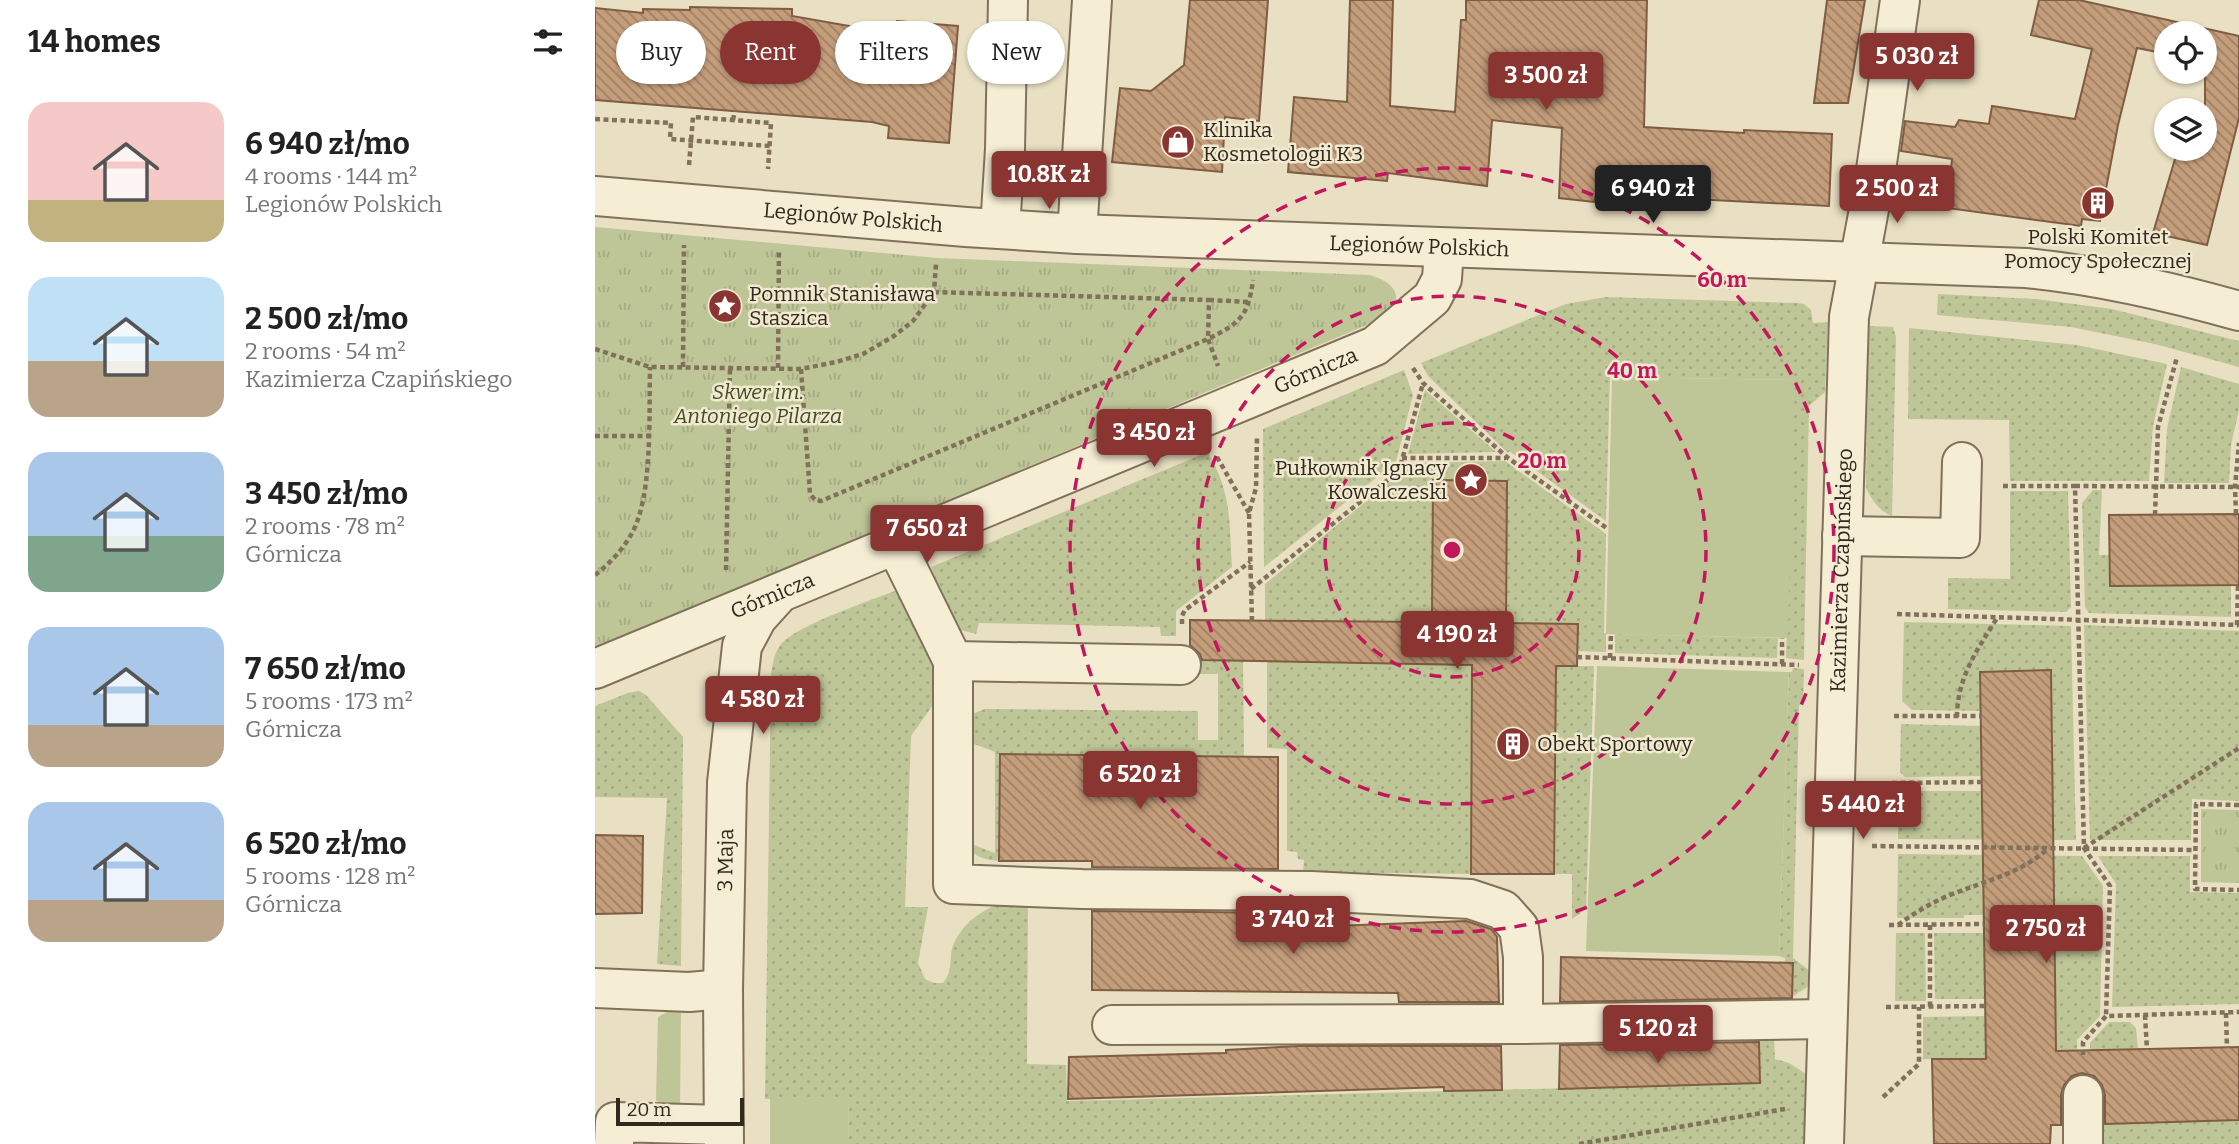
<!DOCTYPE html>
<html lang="en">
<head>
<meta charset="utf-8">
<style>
	:root { --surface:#fff; --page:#f6f6f6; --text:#222; --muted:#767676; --accent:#8a3531 }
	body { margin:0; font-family:Bitter,serif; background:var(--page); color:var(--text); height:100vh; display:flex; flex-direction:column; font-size:26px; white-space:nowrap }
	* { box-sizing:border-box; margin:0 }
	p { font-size:23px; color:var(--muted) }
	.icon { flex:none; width:38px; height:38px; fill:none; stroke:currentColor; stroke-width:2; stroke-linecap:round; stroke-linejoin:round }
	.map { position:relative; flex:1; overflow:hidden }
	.drawer { display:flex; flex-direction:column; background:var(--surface); width:595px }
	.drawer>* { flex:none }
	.guide { position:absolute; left:21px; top:21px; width:665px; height:63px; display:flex; gap:14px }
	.controls { position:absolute; left:1559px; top:21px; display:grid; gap:14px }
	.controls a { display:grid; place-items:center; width:63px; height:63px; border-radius:50%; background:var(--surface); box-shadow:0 2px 5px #0004; font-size:35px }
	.scale { position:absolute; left:21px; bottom:18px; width:128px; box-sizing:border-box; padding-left:7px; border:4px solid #32291e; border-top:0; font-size:19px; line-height:24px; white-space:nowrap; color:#32291e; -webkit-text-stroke:5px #f1e9d0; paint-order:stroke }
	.price { position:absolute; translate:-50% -60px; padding:0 16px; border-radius:7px; background:var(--accent); color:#fff; font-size:23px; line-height:46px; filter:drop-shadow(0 2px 4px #0008) }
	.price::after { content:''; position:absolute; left:50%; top:42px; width:21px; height:16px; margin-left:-10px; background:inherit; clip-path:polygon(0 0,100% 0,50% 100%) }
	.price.current { background:#222; color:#fff }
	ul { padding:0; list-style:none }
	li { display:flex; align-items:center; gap:21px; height:175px; padding:0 28px }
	li span { display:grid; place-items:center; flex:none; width:196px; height:140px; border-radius:21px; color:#555 }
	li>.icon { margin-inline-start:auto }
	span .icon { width:84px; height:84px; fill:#fffc; stroke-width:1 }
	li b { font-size:30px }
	h2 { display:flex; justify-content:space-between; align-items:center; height:84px; padding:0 28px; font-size:30px }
	.pill { padding:0 24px; border-radius:32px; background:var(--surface); box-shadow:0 2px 5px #0004; font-size:24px; line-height:63px }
	.pill.current { background:var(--accent); color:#fff }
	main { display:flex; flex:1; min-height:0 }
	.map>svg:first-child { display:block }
	.grass { fill:url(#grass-dots) }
	.park { fill:url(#park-tufts) }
	.garden { fill:#bec697 }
	.building { fill:url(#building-back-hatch); stroke:#7e5d43; stroke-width:2 }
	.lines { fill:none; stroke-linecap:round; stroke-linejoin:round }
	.minor-casing { stroke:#81715b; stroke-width:42 }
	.path { stroke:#81715b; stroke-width:4.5; stroke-dasharray:5 3.5; stroke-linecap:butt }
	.minor { stroke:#f5edd4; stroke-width:38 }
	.ring { fill:none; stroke:#c2185b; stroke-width:3.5; stroke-dasharray:12 9 }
	.labels { text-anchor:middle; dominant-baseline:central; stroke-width:5; stroke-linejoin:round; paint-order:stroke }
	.poi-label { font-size:21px; fill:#32291e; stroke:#f1e9d0; text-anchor:start }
	.street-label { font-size:21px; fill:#32291e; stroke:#f1e9d0 }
	.park-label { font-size:21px; font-style:italic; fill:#414d26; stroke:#f1e9d0 }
	.centre { fill:#c2185b; stroke:#f1e9d0; stroke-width:3.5 }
	.ring-label { font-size:21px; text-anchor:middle; font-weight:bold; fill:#c2185b; stroke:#f1e9d0; stroke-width:5; stroke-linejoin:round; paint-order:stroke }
</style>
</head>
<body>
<main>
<section class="drawer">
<h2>14 homes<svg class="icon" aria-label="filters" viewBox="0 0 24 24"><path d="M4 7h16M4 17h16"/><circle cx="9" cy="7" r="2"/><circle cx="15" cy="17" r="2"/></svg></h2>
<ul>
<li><span style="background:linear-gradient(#f6c9c9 70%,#c2b280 0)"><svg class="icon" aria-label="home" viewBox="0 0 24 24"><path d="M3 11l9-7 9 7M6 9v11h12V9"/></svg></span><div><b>6 940 zł/mo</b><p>4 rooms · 144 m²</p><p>Legionów Polskich</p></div></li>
<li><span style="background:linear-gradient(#bfe0f5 60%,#b9a48a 0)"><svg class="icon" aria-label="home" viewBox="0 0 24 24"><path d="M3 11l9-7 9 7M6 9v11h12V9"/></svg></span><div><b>2 500 zł/mo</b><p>2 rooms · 54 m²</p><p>Kazimierza Czapińskiego</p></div></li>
<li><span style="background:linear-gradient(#a9c7e8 60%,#7fa58c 0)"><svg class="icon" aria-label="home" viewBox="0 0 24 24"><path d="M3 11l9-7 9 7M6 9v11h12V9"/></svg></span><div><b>3 450 zł/mo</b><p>2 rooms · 78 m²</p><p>Górnicza</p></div></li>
<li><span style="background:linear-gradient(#a9c7e8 70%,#b9a48a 0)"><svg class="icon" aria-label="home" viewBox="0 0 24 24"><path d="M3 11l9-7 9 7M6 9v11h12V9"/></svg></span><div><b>7 650 zł/mo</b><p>5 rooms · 173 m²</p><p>Górnicza</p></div></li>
<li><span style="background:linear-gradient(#a9c7e8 70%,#b9a48a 0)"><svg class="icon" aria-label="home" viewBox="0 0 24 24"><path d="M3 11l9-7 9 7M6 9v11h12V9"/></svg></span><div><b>6 520 zł/mo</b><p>5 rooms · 128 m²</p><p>Górnicza</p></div></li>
</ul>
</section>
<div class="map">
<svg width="1644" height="1144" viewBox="0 0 1644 1144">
	<defs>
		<pattern id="grass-dots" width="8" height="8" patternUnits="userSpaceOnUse" patternTransform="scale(1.75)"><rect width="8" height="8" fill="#bec697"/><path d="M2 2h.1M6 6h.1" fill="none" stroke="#a4aa82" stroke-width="1.8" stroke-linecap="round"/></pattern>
		<pattern id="park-tufts" width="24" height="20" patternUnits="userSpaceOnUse" patternTransform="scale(1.75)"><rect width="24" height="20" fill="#bec697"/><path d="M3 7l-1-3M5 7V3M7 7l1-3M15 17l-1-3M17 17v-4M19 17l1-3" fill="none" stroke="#a4aa82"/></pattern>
		<pattern id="building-back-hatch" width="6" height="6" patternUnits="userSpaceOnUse" patternTransform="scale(1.75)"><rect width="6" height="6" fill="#c49d7b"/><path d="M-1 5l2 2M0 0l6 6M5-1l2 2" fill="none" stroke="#a08064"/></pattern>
	</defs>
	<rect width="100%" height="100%" fill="#e9dfc2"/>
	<!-- grass -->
	<path class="grass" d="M1343,294L1441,299L1517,309L1644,341V367L1560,344L1476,327L1342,315Z
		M1011,297L1202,303L1209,304L1216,310L1218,323L1233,322L1230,392L1214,406L1209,660L1191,658L1199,380L1015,377L1011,521L914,451L913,453L833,376L826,363L971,304Z
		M1273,326L1298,327L1301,337L1297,516C1284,511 1277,500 1271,488Z
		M1314,328L1482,345L1572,364L1558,426L1554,481H1415L1414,420L1313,419Z
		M1586,367L1644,384V410L1636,445L1634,483H1569L1572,429Z
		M809,370L818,395L801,462L669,567L668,429Z
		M830,390L901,452L813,454Z
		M613,452C637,495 634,520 637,567L581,611V636H566L565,627L384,623L381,634L365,630L357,623L336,567Z
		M910,461L1011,534L1009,633L1011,634V652L982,651V624L911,623L912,481L838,480L837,622L670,620V584L818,463Z
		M1498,490H1507L1504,555H1515L1636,585V617L1494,613L1490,607L1487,503Z
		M1415,491H1473L1476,607L1471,612L1353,609V578L1415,579Z
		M302,590L330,630L347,692L316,736L310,907H333L323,963L330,979L339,983H348C360,969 352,956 360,941C374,914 405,899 433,899L432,1064L471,1065L472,1101L1165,1083L1164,1039L1179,1035L1180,1059L1194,1063L1211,1074L1209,1144H254L253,1099H170L176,674C178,663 179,652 187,643C205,624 275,601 302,590Z
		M1309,622L1476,626L1481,840L1303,839V791H1387L1388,832L1459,830L1456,670L1385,672L1386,711L1317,710L1307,701Z
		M1489,625L1644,631V801L1597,799L1596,840H1495Z
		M1020,634L1183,638L1182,658L1020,653Z
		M603,659L648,660L649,757L405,754L404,861C388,859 379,858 371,842L400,853V752L369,740L377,714L390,709L603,711V740H623V674H603Z
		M672,661L877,665L876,874L708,872L709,860L703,859L702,852L692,851V749L672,748Z
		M961,666H999L991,909L977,919V874H959Z
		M1198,668L1209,669L1208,703L1204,706L1198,958L1215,971V985L1197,997L1198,963H1190V958L1184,956L1194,672H1197Z
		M44,691L51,695L88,737L86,966L62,964L72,798L0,797V706L33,693Z
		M1306,724L1386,726V776L1310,777L1305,772Z
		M1303,854L1487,856L1508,886L1505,1016L1482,1040L1484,1095L1456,1096L1461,1055L1460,891L1389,892V915H1369V918H1302Z
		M1503,856H1595V892L1644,893V1004L1517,1007L1521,884Z
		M1301,933H1330L1331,1001H1300Z
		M1339,933H1389L1390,999H1340Z
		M1390,1016L1391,1059H1328V1017Z
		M1514,1022H1535L1541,1028L1543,1049L1505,1051L1507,1124L1644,1120V1144H1502L1496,1093L1495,1043Z"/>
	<!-- park -->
	<path class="park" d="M0,227L343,258L774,275C787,278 808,288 799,306C797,311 790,315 786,319L0,648Z
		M1606,809L1644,810V883L1606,882Z"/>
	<!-- garden -->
	<path class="garden" d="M1017,377L1200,380L1193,638L1011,634Z
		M1002,666L1194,672L1184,956L991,951Z
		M74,1011H86L85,1108L68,1107L61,1100L63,1017Z
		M175,1099H253L254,1144H175Z"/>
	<!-- building -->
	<path class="building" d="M595,0H673L664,121L630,117L627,172L517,162L525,88L556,91L589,65Z
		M755,0H798L795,106L860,112L866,20H871V0H1052L1049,127L1149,133V130L1237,134L1234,206L1001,194L999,202L964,198L967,128L897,120L892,186L793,173L792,181L693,172L699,97L752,102Z
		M1232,0H1270L1253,103H1219Z
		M1444,0H1484L1644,36V118L1612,245L1558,233L1583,149H1610V33H1572V54L1542,48L1523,125L1505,221L1487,219L1486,226L1352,208L1357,159L1306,151L1310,121L1360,127L1364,120L1394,124L1397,106L1480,119L1497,49L1436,35Z
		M95,7L197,9V16L300,34L302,21L363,26L354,143L293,138L294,126L277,122L0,100V8L48,13V9L95,10Z
		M838,480L912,481L911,623L983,624L982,666H961L959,874H876L877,665L607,660L605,654L595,645V620L837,622Z
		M1644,514V585L1515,586L1514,515Z
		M1456,670L1461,1051L1644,1047V1120L1510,1124V1095L1507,1085L1499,1076L1487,1073L1477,1076L1469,1085L1466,1095V1125H1456L1455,1144H1339L1337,1059H1391L1385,672Z
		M405,754L683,757V869L497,867V861H404Z
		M0,835L48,836L47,913L0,914Z
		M497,911L712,913V927L871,921L896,929L902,937L904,1002H804L803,993L497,990Z
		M966,957L1198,963L1197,998L965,1002Z
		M1164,1042L1165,1083L964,1089L965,1045Z
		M704,1046H906L907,1090L849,1091V1087L788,1089L473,1099L474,1057L631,1053V1050Z"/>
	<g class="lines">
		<!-- minor casing -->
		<g class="minor-casing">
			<g id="minor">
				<path id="s1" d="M0,196L371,227L482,234L1431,268C1504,275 1573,291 1644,311"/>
				<path d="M405,229L410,149L413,0"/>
				<path d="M482,234L497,0"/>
				<path d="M1247,536L1365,538L1367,462"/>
				<path d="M301,545L358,661L586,665"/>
				<path d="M358,661V884L487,889L716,891L875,899L908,910L924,928L928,957V1024"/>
				<path id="s2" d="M0,669L780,346L837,298L847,279L849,248"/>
				<path d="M0,988L94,992L128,989"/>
				<path d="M517,1025L928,1024L1232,1019"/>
				<path d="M1488,1095V1144"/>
				<path d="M19,1144L20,1122L129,1125"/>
				<path id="s3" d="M129,1144L128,989L132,783L147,646L162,618L181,597"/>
				<path id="s4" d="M1229,1144L1254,317L1280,177L1305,0"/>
			</g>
		</g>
		<!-- path -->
		<path class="path" d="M0,119L76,123L75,139L175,146
			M138,120L140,110
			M94,165L98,117L176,123L173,169
			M339,292L614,300L613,339L623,366
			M614,300L654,302
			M0,349L55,367L206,369L241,362L268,354L299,336L318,321L339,292L341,264
			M88,367L89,245
			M183,368L184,250
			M818,368L828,383L913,458L1013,529
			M206,369L215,494L220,500L226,501L613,339C645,323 653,317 658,280
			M0,436H53
			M622,457L654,513
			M807,458H911
			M1408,486H1480L1489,848L1515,886L1511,1016
			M1480,486L1644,487
			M1641,514L1640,487L1644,443
			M1560,515L1563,427L1582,357
			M131,570L135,368
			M0,575C18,561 36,541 43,519C57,479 54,410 55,367
			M656,589L804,471L828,383
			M1302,614L1644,625
			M657,621L654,513L661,488L662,437
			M587,624V616L590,610L655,562
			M1642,625L1643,584
			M982,657L1204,665
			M1015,658L1016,634
			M1187,664V638
			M1299,716H1386
			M1362,717C1362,678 1382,650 1402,618
			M1297,783L1387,782
			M1644,805L1601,804L1600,889L1644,890
			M1277,846L1600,850
			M1489,848L1644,748
			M1294,925L1389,924
			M1303,925C1319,913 1336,903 1355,895C1392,880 1423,875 1454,848
			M1335,925V1007
			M1291,1007L1390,1006
			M1631,1013L1632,1048
			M1550,1015L1552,1050
			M1488,1055V1042L1511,1016L1644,1012
			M1288,1097L1324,1064V1007
			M984,1144L1190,1109"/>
		<!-- minor -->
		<use href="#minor" class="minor"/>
	</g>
	<!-- distance rings -->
	<g class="ring">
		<circle cx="857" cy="550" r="127"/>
		<circle cx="857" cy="550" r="254"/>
		<circle cx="857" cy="550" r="382"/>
	</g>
	<!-- icons -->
	<defs>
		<g id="shop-disc" transform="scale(1.75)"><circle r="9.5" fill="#8a3531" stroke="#f1e9d0"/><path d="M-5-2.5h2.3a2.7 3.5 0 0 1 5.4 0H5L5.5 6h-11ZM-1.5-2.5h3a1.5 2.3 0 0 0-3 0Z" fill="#fff"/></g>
		<g id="building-disc" transform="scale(1.75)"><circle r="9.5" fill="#8a3531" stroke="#f1e9d0"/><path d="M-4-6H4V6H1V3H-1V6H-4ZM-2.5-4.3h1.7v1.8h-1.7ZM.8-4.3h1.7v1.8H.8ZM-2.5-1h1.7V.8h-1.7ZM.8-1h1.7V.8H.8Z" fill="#fff"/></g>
		<g id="sight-disc" transform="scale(1.75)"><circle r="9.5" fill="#8a3531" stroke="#f1e9d0"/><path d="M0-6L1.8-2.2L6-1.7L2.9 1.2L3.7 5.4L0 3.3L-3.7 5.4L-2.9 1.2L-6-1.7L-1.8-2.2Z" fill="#fff"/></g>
	</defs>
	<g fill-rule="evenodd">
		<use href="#shop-disc" x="583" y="142"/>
		<use href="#building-disc" x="1503" y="203"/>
		<use href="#sight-disc" x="130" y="306"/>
		<use href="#sight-disc" x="876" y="480"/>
		<use href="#building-disc" x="918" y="744"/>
	</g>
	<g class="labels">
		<!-- poi labels -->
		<g class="poi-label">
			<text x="608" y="130">Klinika<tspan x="608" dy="24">Kosmetologii K3</tspan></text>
			<text x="1503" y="237" text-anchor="middle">Polski Komitet<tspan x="1503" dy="24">Pomocy Społecznej</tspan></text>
			<text x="154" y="294">Pomnik Stanisława<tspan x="154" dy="24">Staszica</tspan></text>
			<text x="852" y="468" text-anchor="end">Pułkownik Ignacy<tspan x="852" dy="24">Kowalczeski</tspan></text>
			<text x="942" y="744">Obekt Sportowy</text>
		</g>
		<!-- street labels -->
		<g class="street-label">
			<text stroke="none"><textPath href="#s1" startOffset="259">Legionów Polskich</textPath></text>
			<text stroke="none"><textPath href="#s1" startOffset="826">Legionów Polskich</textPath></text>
			<text stroke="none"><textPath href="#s2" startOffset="780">Górnicza</textPath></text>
			<text stroke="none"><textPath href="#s4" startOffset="574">Kazimierza Czapińskiego</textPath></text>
			<text stroke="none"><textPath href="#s2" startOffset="192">Górnicza</textPath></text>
			<text stroke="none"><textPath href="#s3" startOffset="284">3 Maja</textPath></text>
		</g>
		<!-- park labels -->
		<g class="park-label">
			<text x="163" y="392">Skwer im.<tspan x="163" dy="24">Antoniego Pilarza</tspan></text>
		</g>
	</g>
	<circle cx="857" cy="550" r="10" class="centre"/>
	<g class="ring-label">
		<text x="1127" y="287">60 m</text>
		<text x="1037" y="378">40 m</text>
		<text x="947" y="468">20 m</text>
	</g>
</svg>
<div class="controls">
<a><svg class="icon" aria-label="locate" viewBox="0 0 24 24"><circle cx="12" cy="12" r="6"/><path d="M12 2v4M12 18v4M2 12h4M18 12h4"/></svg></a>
<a><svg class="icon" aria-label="layers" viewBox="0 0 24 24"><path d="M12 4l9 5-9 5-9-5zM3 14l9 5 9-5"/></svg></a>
</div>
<div class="scale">20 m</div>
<b class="price" style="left:1322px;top:93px">5 030 zł</b>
<b class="price" style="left:951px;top:112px">3 500 zł</b>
<b class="price" style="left:454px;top:211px">10.8K zł</b>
<b class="price current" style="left:1058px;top:225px">6 940 zł</b>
<b class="price" style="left:1302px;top:225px">2 500 zł</b>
<b class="price" style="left:559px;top:469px">3 450 zł</b>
<b class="price" style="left:332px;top:565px">7 650 zł</b>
<b class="price" style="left:862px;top:671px">4 190 zł</b>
<b class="price" style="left:168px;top:736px">4 580 zł</b>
<b class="price" style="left:545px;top:811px">6 520 zł</b>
<b class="price" style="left:1268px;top:841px">5 440 zł</b>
<b class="price" style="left:698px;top:956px">3 740 zł</b>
<b class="price" style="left:1451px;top:965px">2 750 zł</b>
<b class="price" style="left:1063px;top:1065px">5 120 zł</b>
<div class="guide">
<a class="pill">Buy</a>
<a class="pill current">Rent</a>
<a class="pill">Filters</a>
<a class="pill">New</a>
</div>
</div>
</main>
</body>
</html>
